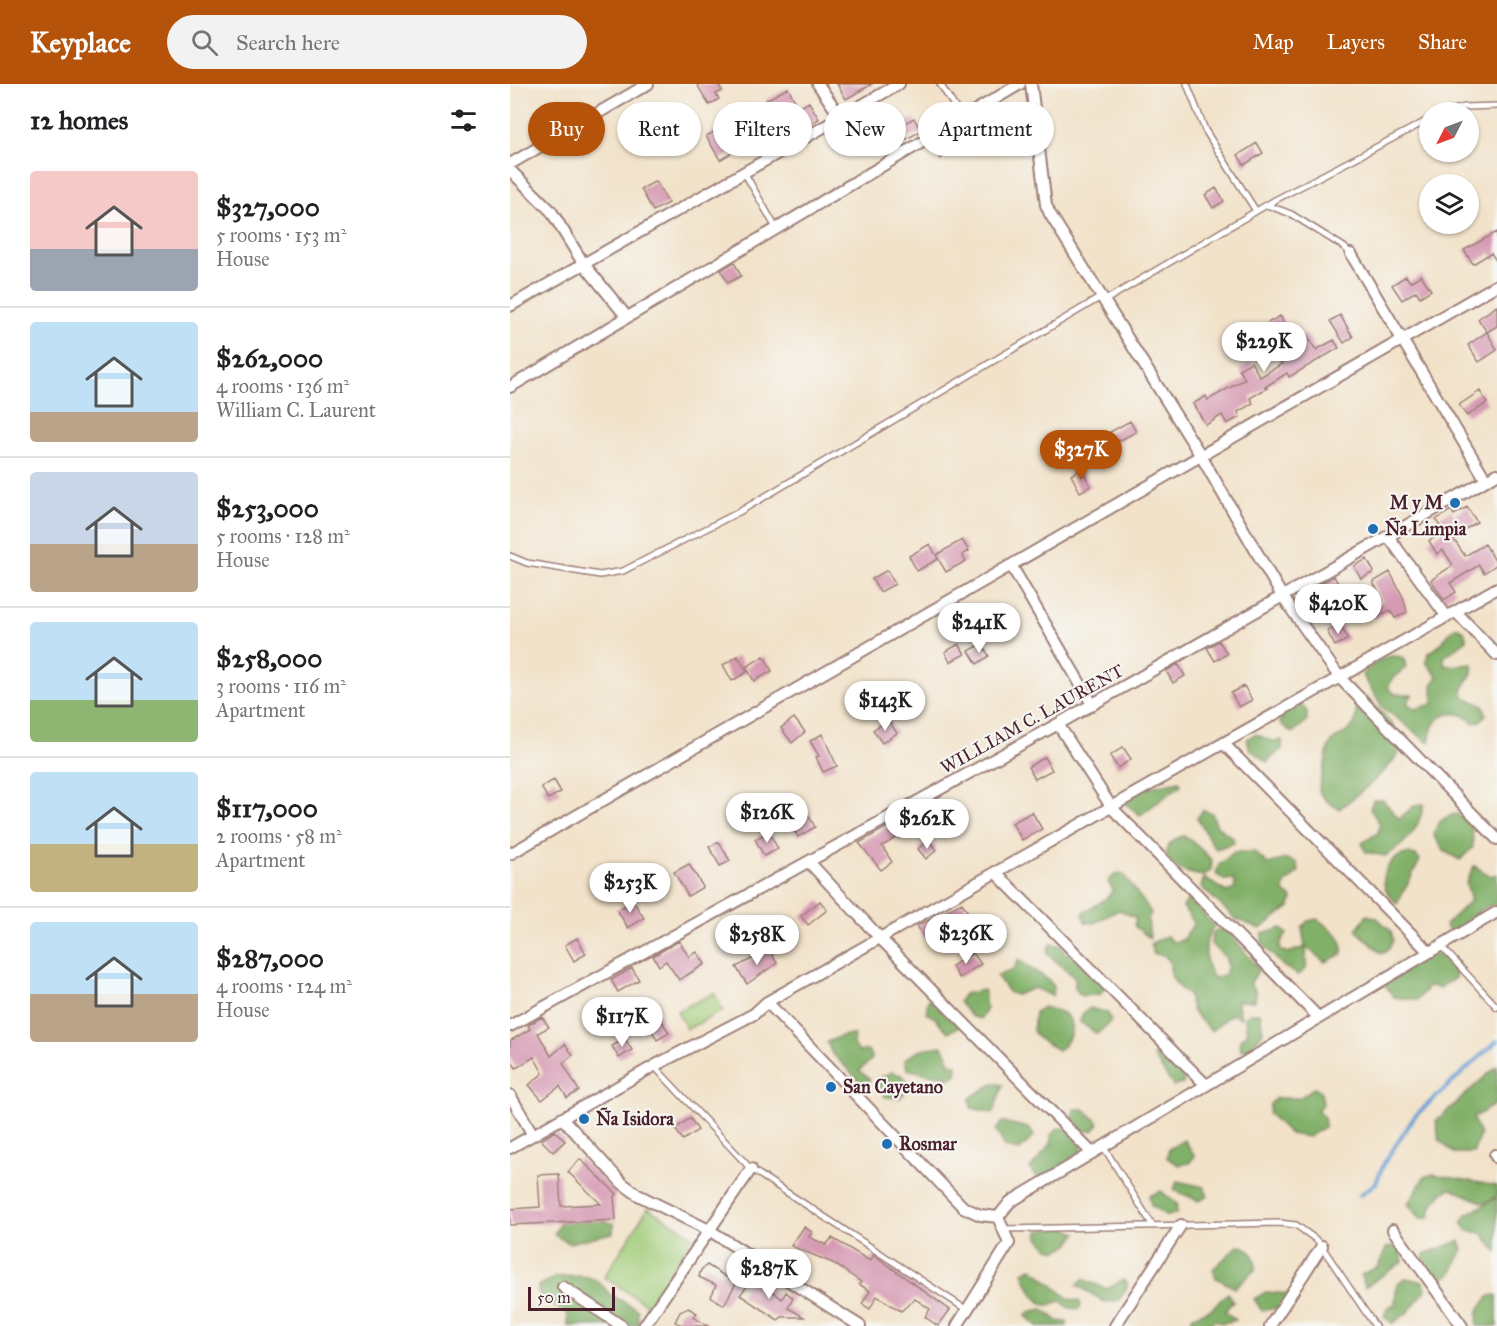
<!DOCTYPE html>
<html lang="en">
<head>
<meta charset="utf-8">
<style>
	:root { --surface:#fff; --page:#f2f2f2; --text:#202124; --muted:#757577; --line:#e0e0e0; --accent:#b45309 }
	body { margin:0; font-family:"IM FELL Great Primer",serif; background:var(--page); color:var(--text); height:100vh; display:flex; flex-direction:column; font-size:22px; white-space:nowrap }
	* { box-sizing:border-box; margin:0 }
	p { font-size:20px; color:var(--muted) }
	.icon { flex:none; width:33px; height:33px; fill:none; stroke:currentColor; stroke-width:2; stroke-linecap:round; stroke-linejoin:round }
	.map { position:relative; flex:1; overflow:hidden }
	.details { display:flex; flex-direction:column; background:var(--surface); width:510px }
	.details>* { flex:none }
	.top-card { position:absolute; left:18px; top:18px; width:570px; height:54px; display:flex; gap:12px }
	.needle { width:39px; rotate:228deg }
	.fabs { position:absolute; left:909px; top:18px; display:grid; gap:12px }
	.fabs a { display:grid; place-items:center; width:60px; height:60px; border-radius:50%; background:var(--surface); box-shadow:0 2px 4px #0004; font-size:30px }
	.scale { position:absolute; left:18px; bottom:15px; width:87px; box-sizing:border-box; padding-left:6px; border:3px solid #4a1f2b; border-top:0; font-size:16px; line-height:21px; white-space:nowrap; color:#4a1f2b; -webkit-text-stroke:4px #f6f6f2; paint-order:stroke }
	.price { position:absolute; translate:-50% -51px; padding:0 14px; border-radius:21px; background:#fff; color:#222; font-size:20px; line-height:39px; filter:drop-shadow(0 2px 3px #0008) }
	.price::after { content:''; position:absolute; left:50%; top:36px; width:18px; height:14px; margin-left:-9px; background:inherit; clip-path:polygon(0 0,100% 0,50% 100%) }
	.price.selected { background:var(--accent); color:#fff }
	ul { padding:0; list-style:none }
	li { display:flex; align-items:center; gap:18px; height:150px; padding:0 30px }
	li+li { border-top:2px solid var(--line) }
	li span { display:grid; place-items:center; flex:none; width:168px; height:120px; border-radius:6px; color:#555 }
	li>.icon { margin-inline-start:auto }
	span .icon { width:72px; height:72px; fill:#fffc; stroke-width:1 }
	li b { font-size:26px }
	h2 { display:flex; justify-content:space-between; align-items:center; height:72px; padding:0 30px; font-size:26px }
	.chip { padding:0 21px; border-radius:27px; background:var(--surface); box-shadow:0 2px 4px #0004; font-size:21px; line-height:54px }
	.chip.selected { background:var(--accent); color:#fff }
	header { display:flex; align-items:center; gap:36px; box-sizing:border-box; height:84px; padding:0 30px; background:var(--accent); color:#fff }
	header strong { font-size:28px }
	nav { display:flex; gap:33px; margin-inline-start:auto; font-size:21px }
	.search { width:420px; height:54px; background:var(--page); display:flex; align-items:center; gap:15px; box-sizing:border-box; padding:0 21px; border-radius:33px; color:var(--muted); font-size:22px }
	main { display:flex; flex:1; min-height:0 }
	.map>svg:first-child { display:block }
	.green { fill:#a2cc78; stroke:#767652; stroke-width:1.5 }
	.forest { fill:#81b068; stroke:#66684a; stroke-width:1.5 }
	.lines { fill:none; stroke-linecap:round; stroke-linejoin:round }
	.stream { stroke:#629fd3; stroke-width:4 }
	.building { fill:#d69ab2 }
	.service-casing { stroke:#9e807a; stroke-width:8 }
	.minor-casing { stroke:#9e807a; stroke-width:14 }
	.service { stroke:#fff; stroke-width:5 }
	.minor { stroke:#fff; stroke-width:10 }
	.poi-dot { fill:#1f6fb2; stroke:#f6f6f2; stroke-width:2 }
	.labels { text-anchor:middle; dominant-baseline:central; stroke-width:4.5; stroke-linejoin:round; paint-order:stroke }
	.poi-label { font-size:18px; font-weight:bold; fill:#4a1f2b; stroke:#f6f6f2; text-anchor:start }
	.street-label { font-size:18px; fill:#4a1f2b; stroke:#f6f6f2 }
</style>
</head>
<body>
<header>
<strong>Keyplace</strong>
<div class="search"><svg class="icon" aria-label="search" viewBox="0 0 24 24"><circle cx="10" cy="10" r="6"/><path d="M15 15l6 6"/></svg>Search here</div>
<nav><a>Map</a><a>Layers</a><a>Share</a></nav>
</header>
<main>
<section class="details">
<h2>12 homes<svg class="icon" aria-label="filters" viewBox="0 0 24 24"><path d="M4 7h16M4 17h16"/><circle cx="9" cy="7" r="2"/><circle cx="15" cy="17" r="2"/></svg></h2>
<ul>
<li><span style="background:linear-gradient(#f6c9c9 65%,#9aa5b1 0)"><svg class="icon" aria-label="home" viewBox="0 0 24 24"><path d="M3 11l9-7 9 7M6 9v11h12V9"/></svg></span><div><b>$327,000</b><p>5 rooms · 153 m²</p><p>House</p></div></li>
<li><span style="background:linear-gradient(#bfe0f5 75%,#b9a48a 0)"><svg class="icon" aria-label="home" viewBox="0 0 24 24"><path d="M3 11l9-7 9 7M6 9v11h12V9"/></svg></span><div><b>$262,000</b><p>4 rooms · 136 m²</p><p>William C. Laurent</p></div></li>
<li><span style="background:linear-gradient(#c9d6e8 60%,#b9a48a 0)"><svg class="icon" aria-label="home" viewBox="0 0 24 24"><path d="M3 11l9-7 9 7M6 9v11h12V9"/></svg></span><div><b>$253,000</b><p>5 rooms · 128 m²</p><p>House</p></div></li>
<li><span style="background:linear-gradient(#bfe0f5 65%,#8fb573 0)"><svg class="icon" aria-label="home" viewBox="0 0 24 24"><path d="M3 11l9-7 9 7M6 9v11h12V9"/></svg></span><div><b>$258,000</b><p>3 rooms · 116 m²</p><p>Apartment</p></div></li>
<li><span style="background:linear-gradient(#bfe0f5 60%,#c2b280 0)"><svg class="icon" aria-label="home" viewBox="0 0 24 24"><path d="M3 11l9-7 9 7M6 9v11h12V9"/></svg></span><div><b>$117,000</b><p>2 rooms · 58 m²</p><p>Apartment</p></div></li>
<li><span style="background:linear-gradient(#bfe0f5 60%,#b9a48a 0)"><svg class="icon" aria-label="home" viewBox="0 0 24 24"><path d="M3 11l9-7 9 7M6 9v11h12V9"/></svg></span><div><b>$287,000</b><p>4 rooms · 124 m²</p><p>House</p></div></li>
</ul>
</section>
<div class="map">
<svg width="987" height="1242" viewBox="0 0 987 1242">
	<rect width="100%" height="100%" fill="#f6f6f2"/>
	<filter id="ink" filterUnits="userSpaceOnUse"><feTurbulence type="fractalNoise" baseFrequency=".0167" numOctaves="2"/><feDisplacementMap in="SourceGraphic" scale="12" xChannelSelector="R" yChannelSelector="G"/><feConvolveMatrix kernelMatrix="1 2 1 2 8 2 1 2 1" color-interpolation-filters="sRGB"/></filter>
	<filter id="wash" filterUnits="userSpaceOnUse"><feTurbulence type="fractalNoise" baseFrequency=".008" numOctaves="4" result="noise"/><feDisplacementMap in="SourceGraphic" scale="24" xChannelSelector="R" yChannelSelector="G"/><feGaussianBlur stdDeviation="1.35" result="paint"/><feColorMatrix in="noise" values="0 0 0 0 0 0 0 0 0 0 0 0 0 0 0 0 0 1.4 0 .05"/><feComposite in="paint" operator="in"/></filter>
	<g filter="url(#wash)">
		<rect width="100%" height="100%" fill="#f2e2c9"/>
		<!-- green -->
		<path class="green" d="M204,909L213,927L177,945L167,927Z
			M138,1124L183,1152L139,1222L94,1193Z"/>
		<!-- forest -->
		<path class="forest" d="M946,543L954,547L957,556L934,573L935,582L963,580L962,589L952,606L955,614L973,621L976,630L970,637L963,639C955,627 933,626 924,640C921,645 920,653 919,659L872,623L852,590C866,579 875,567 894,574L896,583L882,595L878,604L885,610L902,611L897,619L905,625L923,620L922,601L928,593L916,578L918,569C931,564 935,551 946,543Z
			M856,613C867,625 887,640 890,657C894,678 844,713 829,725C801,709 809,706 815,680C817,672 816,664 822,658C827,652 836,650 841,644C852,632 838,624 856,613Z
			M790,620L797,627V637L782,649L770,639L771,629Z
			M745,650L762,657L772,656V665L757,678L740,665L737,655Z
			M669,697L671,701L630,731L616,720L630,705Z
			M863,716H873L889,735L904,722L914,720C909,745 897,760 875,772L856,768L852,759L868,749L870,740L860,725Z
			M693,726L702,729L707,742L723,754L724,759L706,765C697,755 695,745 687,734Z
			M947,730L962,743L963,763L950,776L934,767L924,752C926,738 934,732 947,730Z
			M673,752L681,756L702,776L701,786L694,792C684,791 669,787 661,780C649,768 661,755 673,752Z
			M724,768H744L758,780L776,775L786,778L789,787L775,800L774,808L782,814L780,823L750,845L726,835L691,803L694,794L716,808L725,805L724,795L714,796L706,790L709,781Z
			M897,770L906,771L910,776L887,820C883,815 877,810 875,804C870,788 882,772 897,770Z
			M964,782L981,792L987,790V821C964,821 961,845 941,849L935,841L961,816L956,799Z
			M613,790L641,828L638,836L640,854L624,842L626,834L609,826L584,839L575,838L573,829L597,814L603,806L598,798L604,791Z
			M679,814L704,842C693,855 693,880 704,894L714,891L718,882L715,873L701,860L702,850L709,844L719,848L749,885L740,900L746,908L745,917H727L731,934L722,930L701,947L683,928L678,910C666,904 659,892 660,878L654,871L644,870L640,860L657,852L663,858L673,856L684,839L673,823Z
			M857,831L867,834L881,847L883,856L879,865L871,869L846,846Z
			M807,835C821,845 835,851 832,870L815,878L796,863V885L788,891L773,882L752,860V850L771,844L777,850L771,857L770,866L778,869L795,863L792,844L798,837Z
			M540,860L550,861L555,869L573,874L595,902L591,910L571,912L565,904V894L537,869Z
			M919,868L941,877L947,884L945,894L929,904L919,902L907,916L884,913L872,897C879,878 902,875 919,868Z
			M508,876L539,896L544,903L542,912L524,904L506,911L498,908L487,892L504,885Z
			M474,906L476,927L470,935L461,932L449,918L454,910Z
			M418,916H428L455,940L438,948L425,934L416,929Z
			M533,923C539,925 547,926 553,929C568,938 560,959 548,966L529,955L523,947L525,928Z
			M580,924L598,929L601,937L587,950L570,938L573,929Z
			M740,929H750L753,948L740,965L731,966L730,956L737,950L735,933Z
			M334,951H344L343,960L349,968L358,966L362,975L349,987L360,995L355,1003L321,968L317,958Z
			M431,962L437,969L439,978L447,981L446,991L438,994L397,985L395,975L412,965Z
			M650,967L658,977L672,982L675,990L673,1000L663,1002L643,972Z
			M987,982V1019L963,1034L970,1051L963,1069H944L929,1056L926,1037Z
			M382,988L391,991L397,997L396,1007L390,1014L375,1013L366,996Z
			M484,999L493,1001L483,1029L461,1024L460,1014Z
			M805,1003L811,1009L813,1020L807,1026L814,1032L815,1042L799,1053L780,1050L759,1030L760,1020L766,1014H789Z
			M565,1025H574L589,1039L583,1047H573L561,1033Z
			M492,1038L519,1044L524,1052L510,1066L495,1063L486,1046Z
			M548,1044L557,1045L573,1057L571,1068L536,1092H526L520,1085L541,1060V1051Z
			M674,1056L685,1072L679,1079L669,1081L657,1074L659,1065Z
			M923,1090L987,1102V1112L974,1119L940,1104C929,1112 920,1118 920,1133L911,1135L898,1120L914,1093Z
			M667,1097L694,1103L698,1112L689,1117L664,1106Z
			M651,1107L667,1120L666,1130L656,1131L641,1121L639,1112Z
			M987,1114V1168L972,1149L958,1147L952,1139L957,1130Z
			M91,1136L104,1140L103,1149L59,1159L44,1151L50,1138Z
			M553,1143L567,1149L559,1161L546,1167L537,1163L528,1152L529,1147Z
			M950,1157L953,1165L941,1190L933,1195C919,1189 914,1186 914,1170Z
			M728,1162C741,1162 746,1174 746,1185L725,1204L706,1194L703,1185Z
			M885,1162L892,1169L893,1178L855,1203L851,1191L868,1183L876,1164Z
			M522,1184L559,1215L569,1217L571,1221L569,1225L559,1224L551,1217C546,1217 542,1222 537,1221C525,1220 516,1197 513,1188Z
			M71,1192C90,1195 88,1198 99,1209C107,1217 120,1218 128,1227V1241L58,1242V1231C48,1220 27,1222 28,1202L46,1193Z
			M895,1194L914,1198L916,1206L898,1228L883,1239L874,1233L877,1224L885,1220L887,1200Z
			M573,1195L597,1205L613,1196L617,1198V1203L609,1216L595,1218L567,1201Z
			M756,1208L779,1210L783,1213V1223L775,1228L766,1224L752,1227L744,1215Z
			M718,1209L723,1217L715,1227L726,1236L712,1239L706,1236L697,1242H678L683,1232L701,1225Z
			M987,1211V1242H967L968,1226L980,1212Z
			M533,1225L548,1237L557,1238V1242H527L516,1232L519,1228Z"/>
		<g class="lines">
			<!-- stream -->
			<path class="stream" d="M850,1111L866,1099L874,1079L905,1032L987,957"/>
		</g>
		<g id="blocks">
			<!-- building -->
			<path class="building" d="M187,0H208L212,7L206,10L209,15L199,21Z
				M327,0H362L336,15Z
				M278,4L289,24L299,18L309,35L284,49L278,38L253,52L247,40L265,30L256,16Z
				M481,26L486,36L478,40L476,37L464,44L460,38Z
				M404,34L411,47L375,67L367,54Z
				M210,45L223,68L210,76L196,52Z
				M443,51L450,64L430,75L423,62Z
				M747,59L753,69L734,81L728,71Z
				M146,97L158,119L143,127L131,105Z
				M706,104L714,117L703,124L695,111Z
				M987,148V178L981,169L963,180L954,166Z
				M224,178L231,192L218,199L211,186Z
				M911,191L921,206L910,213L906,207L892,216L882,201L896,192L900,198Z
				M987,222V242L977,248L968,235Z
				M830,231L843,253L834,259L820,237Z
				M770,232L785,257L796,250L806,266L824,256L829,264L779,293L777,289L755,303L757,304L740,314L743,319L728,328L730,333L717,340L712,331L696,341L683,320L696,312L698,316L735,295L729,285L741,278L750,293L772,280L750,243Z
				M977,248L987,266L969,278L958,261Z
				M970,307L977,319L957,332L949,321Z
				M620,337L626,348L597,363L591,353Z
				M571,385L581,402L570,408L561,391Z
				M957,423L967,438L942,453L955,472L975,460L987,480L974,489L969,481L940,499L946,508L934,516L921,496L943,481L933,466L927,470L919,457L933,448L926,436L941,426L944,431Z
				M452,456L459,467L452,471L456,477L436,488L426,471Z
				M420,460L428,475L407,487L399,472Z
				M857,475L864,488L851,495L844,482Z
				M377,486L385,500L370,508L362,495Z
				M880,488L893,513L897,528L885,534L880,526L865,535L859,524L873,517L863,498Z
				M824,492L830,503L817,511L823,522L811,529L805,520L810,517L802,504Z
				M830,540L838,555L825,562L817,547Z
				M709,557L717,570L705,577L697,564Z
				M449,560L455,570L440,578L435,568Z
				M472,560L479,572L467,580L459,567Z
				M228,572L237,588L222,597L213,581Z
				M254,572L262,587L244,597L236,583Z
				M668,580L675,592L663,599L656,587Z
				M734,602L742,616L729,623L721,609Z
				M284,634L295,648L282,659L271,644Z
				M378,636L387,649L372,659L363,646Z
				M312,650L327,682L313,688L306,673L309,672L300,657Z
				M613,663L621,675L608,684L600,672Z
				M535,673L542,686L525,695L518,683Z
				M44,696L51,708L38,715L31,703Z
				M422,724L425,728L409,743L389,754L385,748Z
				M295,725L305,743L288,753L278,735Z
				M522,728L532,745L512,756L502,739Z
				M379,742L386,754L372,762L382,778L371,786L349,759Z
				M259,748L268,765L254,772L245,755Z
				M418,756L427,766L416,775L408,765Z
				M209,758L220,777L210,782L199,763Z
				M179,780L193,803L178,812L164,788Z
				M123,817L134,834L118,844L107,826Z
				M310,817L317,826L298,841L291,832Z
				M452,819L459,830L415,855L407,842Z
				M67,854L76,870L64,877L55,861Z
				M169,857L179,873L187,868L195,880L169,896L156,877L149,882L143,872Z
				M259,866L267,879L237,900L226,883Z
				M463,869L471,880L449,894L442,882Z
				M122,884L129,896L108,908L101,896Z
				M145,925L159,949L147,956L134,932Z
				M32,933L39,943L28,949L41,972L55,960L63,971L53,979L69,1007L57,1014L50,1002L32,1016L19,1001L33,989L24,973L6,984L0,974V957L20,945L18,941Z
				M115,955L122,966L109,974L102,962Z
				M180,1034L188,1046L173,1056L165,1045Z
				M45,1047L55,1057L43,1068L31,1056Z
				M70,1075L107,1110L104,1113L106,1136L0,1141V1125L30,1123L28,1091L49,1090L51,1122L91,1120L58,1088Z
				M294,1143L302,1148L299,1153L316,1161L322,1154L360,1177L364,1171L440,1226L428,1242L415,1233L420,1225L405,1215L391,1227L367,1212L360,1225L352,1220L360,1207L349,1200L351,1198L323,1179L281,1162Z
				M197,1181L226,1199L214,1221L201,1213L206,1201L189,1193L191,1186Z
				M245,1192L272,1215L276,1208L283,1214L278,1224L294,1233H272L268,1236L230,1211Z
				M178,1224L187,1229L183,1233L198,1242H174L165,1238L170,1228Z"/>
		</g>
	</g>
	<g filter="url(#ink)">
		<use href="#blocks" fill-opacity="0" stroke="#9e807a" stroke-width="1.5"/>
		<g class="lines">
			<!-- service casing -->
			<g class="service-casing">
				<path id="service" d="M430,0L452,34
					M677,0L695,46L746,127
					M935,28L954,23L987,22
					M234,88L266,144
					M757,121L781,130L834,163L841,170
					M594,217L765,116L920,35
					M0,472L17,479L90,491L113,487L229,428L591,213
					M931,862L987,923
					M144,982L241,1085L457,1226
					M593,1062L643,1142
					M494,1145L769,1139L786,1141L808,1157L865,1242"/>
			</g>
			<!-- minor casing -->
			<g class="minor-casing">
				<path id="minor" d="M308,0L331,34
					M521,0L536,121L540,130L691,372L772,512L830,594L987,755
					M0,80L138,0
					M0,86L41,127L73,179L116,232
					M841,170L976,396
					M0,222L389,0
					M0,303L510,0
					M878,452L937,533
					M501,481L582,620
					M946,528L987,571
					M548,640L602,724L809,934
					M714,660L919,868
					M0,770L987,201
					M299,778L370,854L582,1069
					M485,788L696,1001
					M257,918L453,1123L470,1131L488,1133
					M0,942L548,640L987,390
					M0,1011L23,1051
					M52,1034L112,1099L128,1111L199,1146L350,1242
					M0,1064L144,982L244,930L257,918L987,504
					M985,1071L987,1074
					M883,1146L952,1242
					M53,1203L112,1242
					M134,1242L241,1085
					M447,1242L499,1159L488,1133L500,1118L987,828
					M605,1242L671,1141
					M760,1242L812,1162"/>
			</g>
			<!-- service -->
			<use href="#service" class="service"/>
			<!-- minor -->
			<use href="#minor" class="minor"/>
		</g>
	</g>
	<!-- markers -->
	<g class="poi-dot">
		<circle cx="945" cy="419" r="6"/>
		<circle cx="863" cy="445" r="6"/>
		<circle cx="321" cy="1003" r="6"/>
		<circle cx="74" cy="1035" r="6"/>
		<circle cx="377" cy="1060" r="6"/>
	</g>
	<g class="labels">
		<!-- poi labels -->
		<g class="poi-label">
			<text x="933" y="419" text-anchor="end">M y M</text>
			<text x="875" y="445">Ña Limpia</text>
			<text x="333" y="1003">San Cayetano</text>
			<text x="86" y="1035">Ña Isidora</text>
			<text x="389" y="1060">Rosmar</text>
		</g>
		<!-- street labels -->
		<g class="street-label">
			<text transform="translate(522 635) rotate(-29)">WILLIAM C. LAURENT</text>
		</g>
	</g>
</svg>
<div class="fabs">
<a><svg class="needle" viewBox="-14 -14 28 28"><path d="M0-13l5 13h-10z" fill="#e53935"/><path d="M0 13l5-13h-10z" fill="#757577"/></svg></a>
<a><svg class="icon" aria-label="layers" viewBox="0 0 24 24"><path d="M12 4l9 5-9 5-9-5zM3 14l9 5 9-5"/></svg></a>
</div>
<div class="scale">50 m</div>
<b class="price" style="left:754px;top:289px">$229K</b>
<b class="price selected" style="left:571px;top:397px">$327K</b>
<b class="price" style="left:828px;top:551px">$420K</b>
<b class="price" style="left:469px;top:570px">$241K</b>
<b class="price" style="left:375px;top:648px">$143K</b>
<b class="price" style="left:257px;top:760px">$126K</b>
<b class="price" style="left:417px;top:766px">$262K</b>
<b class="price" style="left:120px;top:830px">$253K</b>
<b class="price" style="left:456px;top:881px">$236K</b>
<b class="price" style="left:247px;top:882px">$258K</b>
<b class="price" style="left:112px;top:964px">$117K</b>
<b class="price" style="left:259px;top:1216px">$287K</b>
<div class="top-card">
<a class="chip selected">Buy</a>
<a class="chip">Rent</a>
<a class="chip">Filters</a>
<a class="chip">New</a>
<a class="chip">Apartment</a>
</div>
</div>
</main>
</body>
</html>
